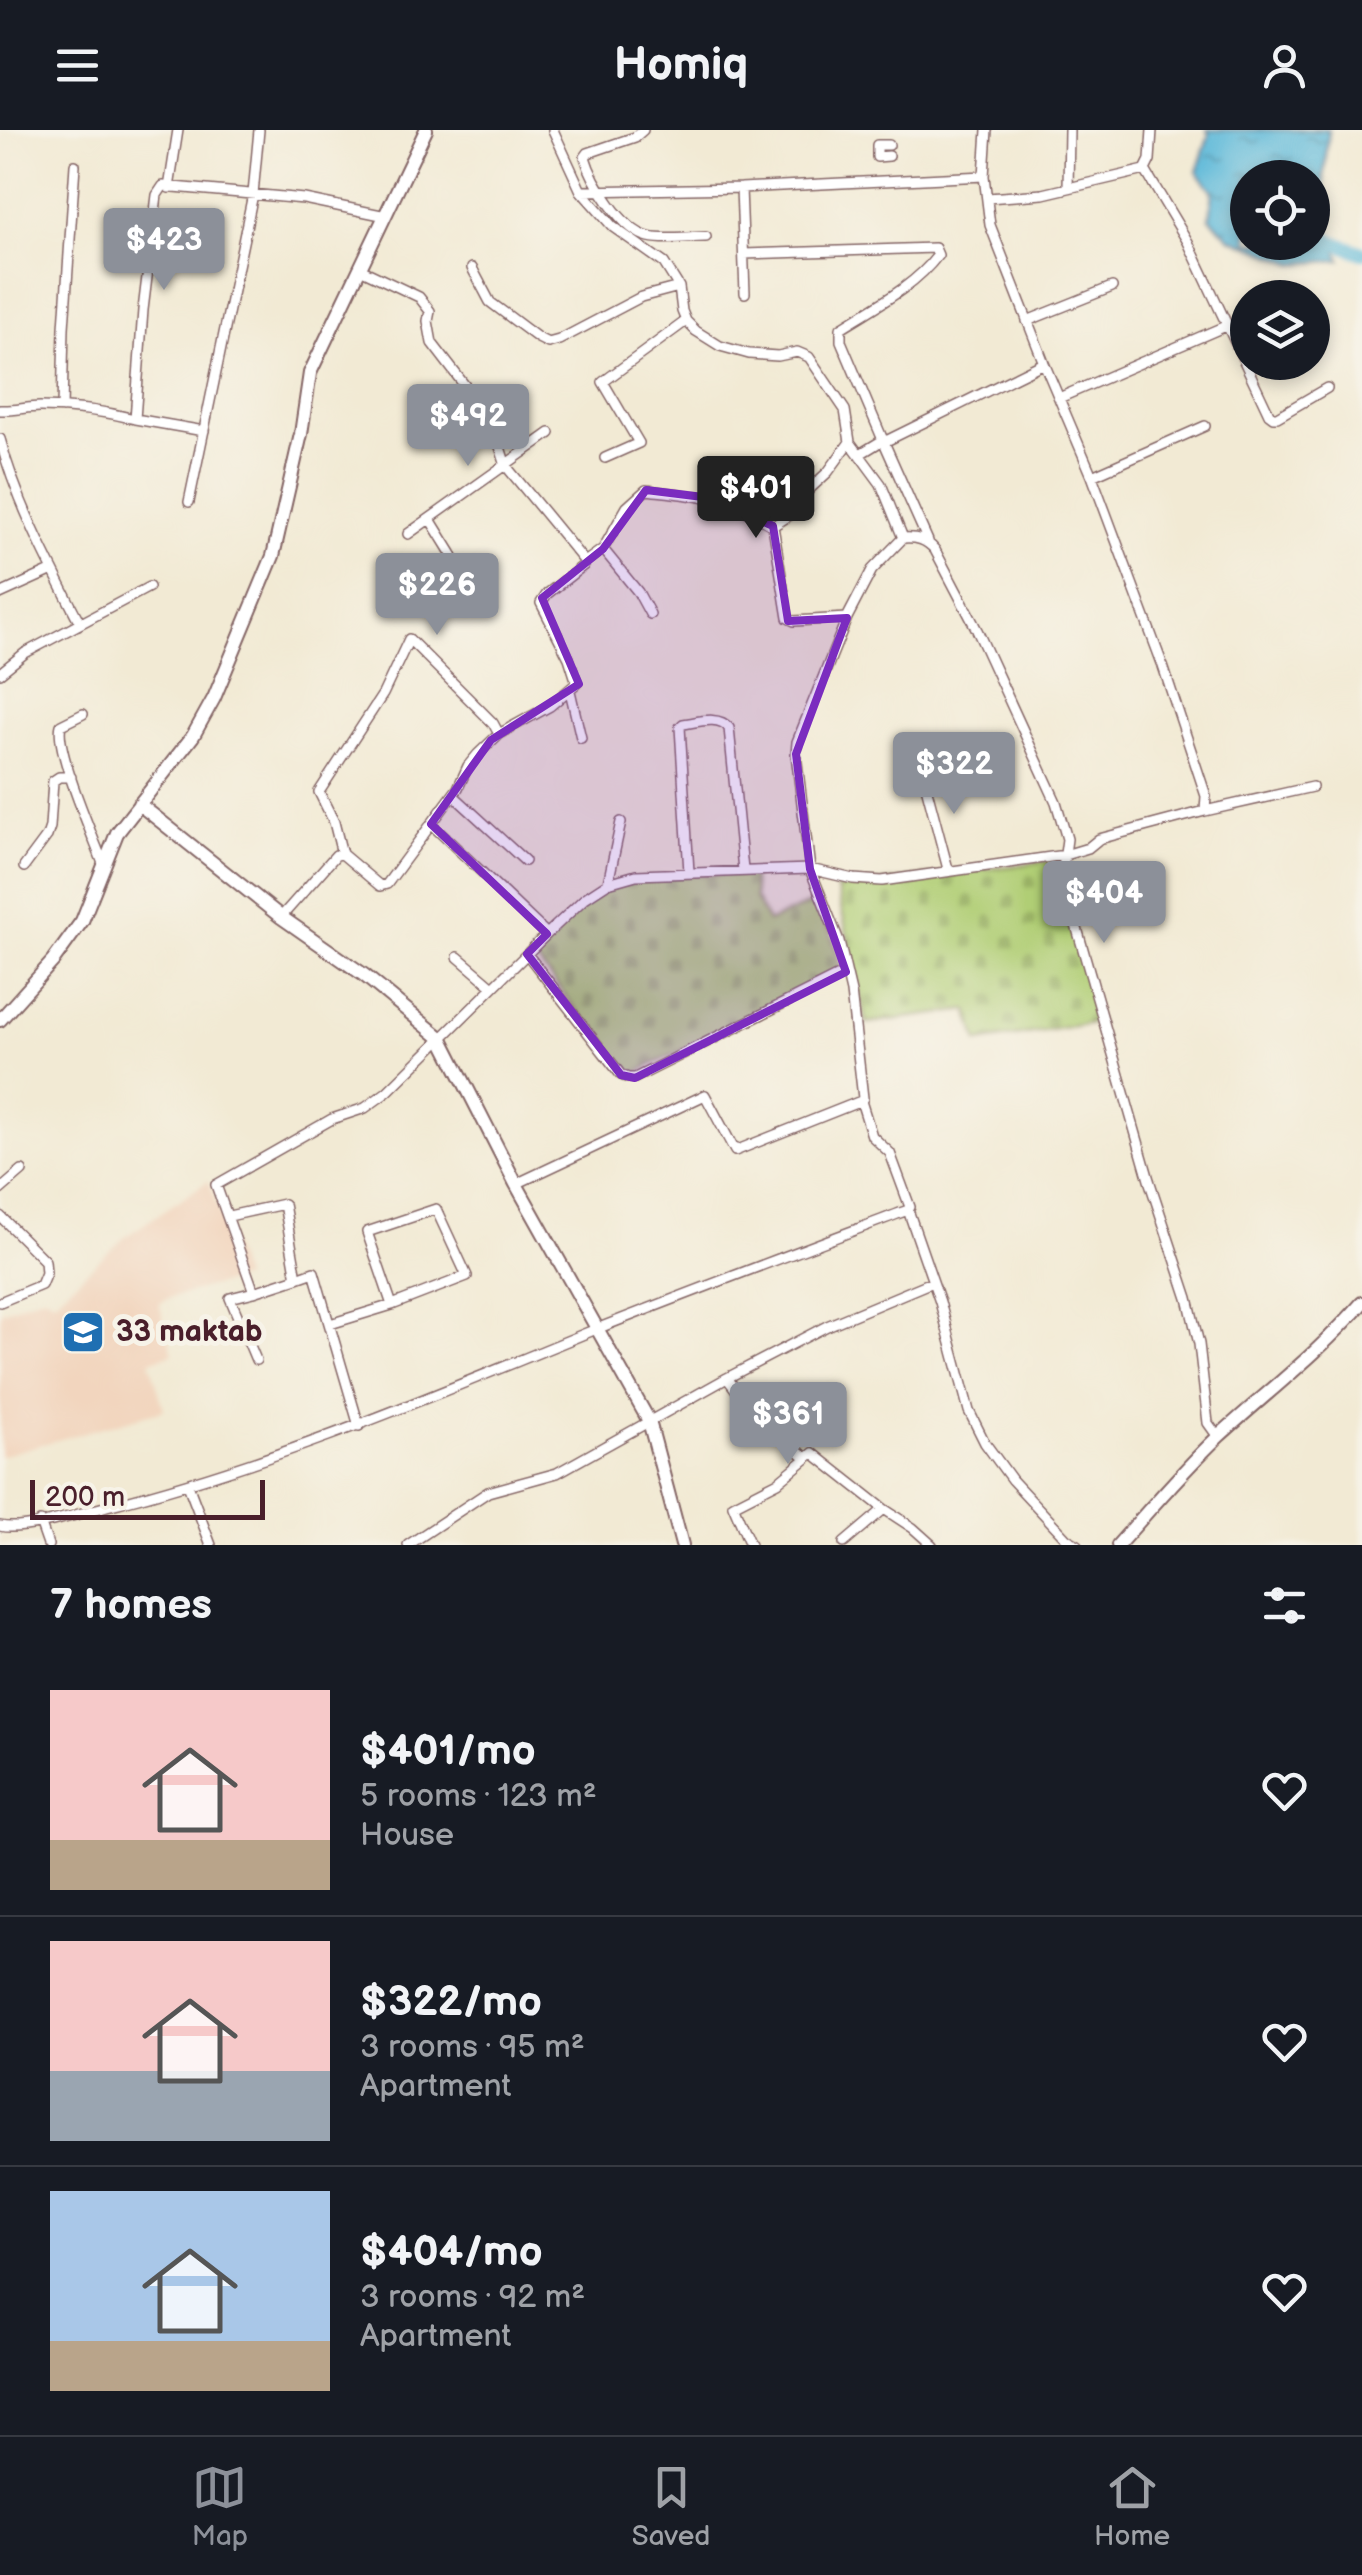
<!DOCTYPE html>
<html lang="en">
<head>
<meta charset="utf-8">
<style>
	:root { --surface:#171b24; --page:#242831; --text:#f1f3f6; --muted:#9ea1a6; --line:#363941; --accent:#8c9099 }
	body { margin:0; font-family:"Balsamiq Sans",sans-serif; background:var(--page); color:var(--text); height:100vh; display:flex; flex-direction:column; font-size:38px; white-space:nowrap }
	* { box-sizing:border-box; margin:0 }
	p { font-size:32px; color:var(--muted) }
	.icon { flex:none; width:55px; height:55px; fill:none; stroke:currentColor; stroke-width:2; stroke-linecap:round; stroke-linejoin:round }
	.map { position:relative; height:1415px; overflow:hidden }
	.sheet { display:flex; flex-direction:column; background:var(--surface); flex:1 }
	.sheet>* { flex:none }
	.buttons { position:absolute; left:1230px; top:30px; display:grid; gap:20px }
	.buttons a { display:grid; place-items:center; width:100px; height:100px; border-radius:50%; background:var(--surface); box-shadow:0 5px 15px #0003; font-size:50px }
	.scale { position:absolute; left:30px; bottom:25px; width:235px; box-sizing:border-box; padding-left:10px; border:5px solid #4a1f2b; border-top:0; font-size:28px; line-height:35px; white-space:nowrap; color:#4a1f2b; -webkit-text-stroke:8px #f7f3e8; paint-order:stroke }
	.price { position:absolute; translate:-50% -85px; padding:0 22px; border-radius:10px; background:var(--accent); color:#fff; font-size:32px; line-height:65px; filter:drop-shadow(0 2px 5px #0008) }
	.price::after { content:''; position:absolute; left:50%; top:60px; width:30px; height:22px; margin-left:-15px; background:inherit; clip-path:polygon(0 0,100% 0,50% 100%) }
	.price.active { background:#222; color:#fff }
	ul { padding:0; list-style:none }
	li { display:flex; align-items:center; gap:30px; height:250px; padding:0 50px }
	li+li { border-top:2px solid var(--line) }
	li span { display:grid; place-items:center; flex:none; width:280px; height:200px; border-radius:0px; color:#555 }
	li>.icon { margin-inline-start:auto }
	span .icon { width:120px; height:120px; fill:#fffc; stroke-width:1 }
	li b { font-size:42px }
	h2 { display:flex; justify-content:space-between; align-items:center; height:120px; padding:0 50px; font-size:42px }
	header { display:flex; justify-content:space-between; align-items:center; height:130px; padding:0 50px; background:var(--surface); font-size:45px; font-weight:700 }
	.tab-bar { display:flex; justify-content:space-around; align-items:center; height:140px; border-top:2px solid var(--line); background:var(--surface); font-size:28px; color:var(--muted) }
	.tab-bar a { display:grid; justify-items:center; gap:5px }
	.tab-bar .active { color:var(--accent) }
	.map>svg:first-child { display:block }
	.built { fill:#f2d5be }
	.cemetery { fill:url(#cemetery-stones); stroke:#7d7650; stroke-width:2.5 }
	.water { fill:url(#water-ripples); stroke:#526c82; stroke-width:2.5; fill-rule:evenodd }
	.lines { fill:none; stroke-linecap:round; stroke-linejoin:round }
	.river { stroke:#5ab8d9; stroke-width:14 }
	.street-casing { stroke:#856666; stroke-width:12 }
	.secondary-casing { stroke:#856666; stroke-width:16 }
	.street { stroke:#fff; stroke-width:9 }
	.secondary { stroke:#fff; stroke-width:12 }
	.marked { fill:#7b2cbf; fill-opacity:0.2; stroke:#7b2cbf; stroke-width:8; stroke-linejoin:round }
	.labels { text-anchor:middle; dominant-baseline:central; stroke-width:10; stroke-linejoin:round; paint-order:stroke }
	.poi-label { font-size:30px; font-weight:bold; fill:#4a1f2b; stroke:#f7f3e8; text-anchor:start }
</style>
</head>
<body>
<header><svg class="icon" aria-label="menu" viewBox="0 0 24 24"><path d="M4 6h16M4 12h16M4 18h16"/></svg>Homiq<svg class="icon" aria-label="person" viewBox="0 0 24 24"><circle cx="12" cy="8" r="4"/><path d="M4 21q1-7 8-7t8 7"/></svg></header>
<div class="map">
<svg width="1362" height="1415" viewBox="0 0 1362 1415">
	<defs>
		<pattern id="cemetery-stones" width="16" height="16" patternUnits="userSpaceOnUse" patternTransform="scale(2.5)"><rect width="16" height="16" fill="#b0ce75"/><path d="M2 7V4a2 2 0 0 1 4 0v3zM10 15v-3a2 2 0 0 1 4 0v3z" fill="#99b065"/></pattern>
		<pattern id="water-ripples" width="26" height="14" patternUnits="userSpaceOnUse" patternTransform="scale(2.5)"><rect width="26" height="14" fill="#5ab8d9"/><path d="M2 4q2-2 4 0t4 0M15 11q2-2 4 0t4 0" fill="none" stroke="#4c95b0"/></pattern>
	</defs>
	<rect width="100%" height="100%" fill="#f7f3e8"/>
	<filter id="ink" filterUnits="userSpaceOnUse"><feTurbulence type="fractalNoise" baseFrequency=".01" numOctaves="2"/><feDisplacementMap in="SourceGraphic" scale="20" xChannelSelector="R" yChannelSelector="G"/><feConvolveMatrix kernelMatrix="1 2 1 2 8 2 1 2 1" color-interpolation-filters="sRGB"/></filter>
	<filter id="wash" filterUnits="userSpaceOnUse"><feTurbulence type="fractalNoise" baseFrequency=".0048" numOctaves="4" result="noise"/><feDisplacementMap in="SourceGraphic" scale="40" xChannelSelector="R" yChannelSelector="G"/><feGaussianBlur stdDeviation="2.25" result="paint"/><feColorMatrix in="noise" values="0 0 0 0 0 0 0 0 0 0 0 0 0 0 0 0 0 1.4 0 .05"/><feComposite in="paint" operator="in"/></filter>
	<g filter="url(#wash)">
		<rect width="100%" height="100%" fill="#f2ead4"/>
		<!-- built -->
		<path class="built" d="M208,1051L243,1148L166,1169L159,1174L173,1223L150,1231L164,1280L0,1326V1182L44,1165L54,1171L125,1107Z"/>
		<!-- cemetery -->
		<path class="cemetery" d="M1056,730L1098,892L978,912L968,880L866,893L837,758Z
			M752,744L755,768L768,792L817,771L831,803L843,842L631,945L621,936L532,824C552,804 591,763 617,755C659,741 709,746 752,744Z"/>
		<!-- water -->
		<path class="water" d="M1207,0H1329L1324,43L1325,91L1341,130L1295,134L1230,108L1210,88L1213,61L1197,42L1209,5ZM1248,48H1312V112H1248Z"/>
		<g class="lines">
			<!-- river -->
			<path class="river" d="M1312,103L1362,123"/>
		</g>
	</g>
	<g filter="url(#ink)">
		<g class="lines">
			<!-- street casing -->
			<g class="street-casing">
				<path id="street" d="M553,0L581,61L613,97L664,133L679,157L682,181L686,191L696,201L720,216L749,224L778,226L797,222L809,227L845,280L850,312L881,354L903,408L872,440L847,488L797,612L796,624L810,739L839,811L851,862L863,968L861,971L872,1006L890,1023L910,1077L908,1080L940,1172L969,1281L985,1313L1012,1350L1067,1409L1078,1415
					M643,0L635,7L588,23L585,27C592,51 622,101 649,107C666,111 688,107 706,107
					M987,0L984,46L990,95L1044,233L1092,346L1163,536L1206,666L1205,681
					M889,15H877V27L889,26
					M1145,40L1150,30L1152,0
					M169,58L178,0
					M741,58L745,163
					M1068,58L1069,0
					M582,61L741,58L984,46
					M987,68L1043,64L1145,40L1188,112L1269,284L1273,287H1277L1327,258
					M744,124L935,118L938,125C914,157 874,177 841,198V211L883,310H888L1044,233
					M472,138L490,172L538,208L548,213L559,210L641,167L679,157
					M1027,191L1112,157
					M1059,268L1228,195
					M62,278L64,198L75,35
					M0,280C14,281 26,277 40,277C72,277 104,281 135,289
					M204,301L135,289L143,180L157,65L163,56L304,69L386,86
					M0,309C17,373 49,433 79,491L78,495
					M860,324L883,310L928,411
					M605,328L639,313L603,252L686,191
					M1092,346L1205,296
					M189,372L253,64L259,0
					M430,389L451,423L471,469
					M773,396L798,380L802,366L828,342L850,312
					M408,404L550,303
					M903,408C916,407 926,409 935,420L977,500L1056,672L1067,709L1062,746L1149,1050L1188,1168L1199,1214L1208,1293L1218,1307
					M603,419L627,377L646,360C699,366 727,367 773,396L788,488L794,491L847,488
					M585,432L603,419L638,462L650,484
					M0,464L53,440
					M0,543L25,523L149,457
					M570,561L581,608
					M83,584L61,595C54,618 94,709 104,736
					M923,645L948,739
					M453,665L525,731
					M431,694L547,804
					M342,724L334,692L319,662L383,564L409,509L493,593L499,604
					M24,737L47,706L50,697L53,651L59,647H71
					M689,742L680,597L683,594C698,592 719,585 729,598L743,740
					M608,753L621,692
					M281,787L336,725L342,724L380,756L387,754L458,658L468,636L478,624L499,604L550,576L577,553L569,528L541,473L547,464L584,435L585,432L506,336L496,304L482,278L432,213L428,191L430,181L419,167L360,139
					M527,824L621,945L628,948H635L846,842
					M458,827L493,857
					M516,1054L705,965L735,1021L861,971
					M0,1060L22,1041
					M0,1086L45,1131L46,1143L41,1155L0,1172
					M229,1086L284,1074L297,1148L314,1142L359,1296
					M297,1148L254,1162L216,1055L332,989L365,978L387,962L547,804L585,768L608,753L636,745L810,739L853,749L882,751L1065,725L1088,718L1099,709L1205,681L1312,657
					M254,1162L230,1168L256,1230
					M330,1194L392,1175L467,1146L436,1079L367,1102L392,1175
					M727,1248C750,1280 776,1304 807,1328L813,1323L884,1379L844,1413
					M188,1355L211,1415
					M884,1379L913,1398L932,1415
					M40,1392L48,1415
					M0,1396C25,1402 84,1382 111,1375C276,1333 432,1266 589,1202C695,1160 802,1120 908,1080
					M408,1415L488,1362L557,1343L727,1248L827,1196L932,1152
					M750,1415L733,1375L778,1352L807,1328"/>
			</g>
			<!-- secondary casing -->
			<g class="secondary-casing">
				<path id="secondary" d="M139,674L281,787L364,845L442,909L516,1054L649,1291L682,1415
					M0,890L53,831L82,791L117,703L193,606L214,568L273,426L301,304L310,243L426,0
					M1118,1415C1151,1378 1183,1340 1219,1306C1267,1262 1320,1222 1362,1173"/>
			</g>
			<!-- street -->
			<use href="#street" class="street"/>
			<!-- secondary -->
			<use href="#secondary" class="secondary"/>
		</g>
	</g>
	<!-- marked area -->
	<path class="marked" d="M646,360L711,368L773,396L788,491L847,488L796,624L810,739L846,842L635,948L621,945L527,824L547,804L431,694L491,610L579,554L542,468L603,419Z"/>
	<!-- icons -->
	<defs>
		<g id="school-square" transform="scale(2.25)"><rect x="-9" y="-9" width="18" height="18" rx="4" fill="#1f6fb2" stroke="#f7f3e8"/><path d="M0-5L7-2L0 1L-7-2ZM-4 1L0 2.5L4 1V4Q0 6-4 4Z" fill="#fff"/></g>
	</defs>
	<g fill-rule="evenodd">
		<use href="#school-square" x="83" y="1202"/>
	</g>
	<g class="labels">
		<!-- poi labels -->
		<g class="poi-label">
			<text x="116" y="1202">33 maktab</text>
		</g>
	</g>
</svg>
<div class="buttons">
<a><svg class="icon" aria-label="locate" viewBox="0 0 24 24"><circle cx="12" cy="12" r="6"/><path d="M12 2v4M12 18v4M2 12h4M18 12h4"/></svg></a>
<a><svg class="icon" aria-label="layers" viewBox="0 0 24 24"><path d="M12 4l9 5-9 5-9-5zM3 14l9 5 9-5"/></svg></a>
</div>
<div class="scale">200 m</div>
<b class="price" style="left:164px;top:163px">$423</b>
<b class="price" style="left:468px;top:339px">$492</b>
<b class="price active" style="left:756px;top:411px">$401</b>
<b class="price" style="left:437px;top:508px">$226</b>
<b class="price" style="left:954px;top:687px">$322</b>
<b class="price" style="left:1104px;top:816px">$404</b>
<b class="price" style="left:788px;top:1337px">$361</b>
</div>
<section class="sheet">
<h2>7 homes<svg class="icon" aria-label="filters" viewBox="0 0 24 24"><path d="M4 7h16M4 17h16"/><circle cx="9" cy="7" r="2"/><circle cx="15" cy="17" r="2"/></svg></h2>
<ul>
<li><span style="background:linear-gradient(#f6c9c9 75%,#b9a48a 0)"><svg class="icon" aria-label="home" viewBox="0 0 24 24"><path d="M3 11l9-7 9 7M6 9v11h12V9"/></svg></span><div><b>$401/mo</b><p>5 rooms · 123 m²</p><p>House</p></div><svg class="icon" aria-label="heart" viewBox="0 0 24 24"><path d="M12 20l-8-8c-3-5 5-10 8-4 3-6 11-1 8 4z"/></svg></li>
<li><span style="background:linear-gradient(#f6c9c9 65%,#9aa5b1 0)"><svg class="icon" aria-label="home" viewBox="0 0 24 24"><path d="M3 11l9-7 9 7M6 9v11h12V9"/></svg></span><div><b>$322/mo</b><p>3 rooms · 95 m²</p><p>Apartment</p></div><svg class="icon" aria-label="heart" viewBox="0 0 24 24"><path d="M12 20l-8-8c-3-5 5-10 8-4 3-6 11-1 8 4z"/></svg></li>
<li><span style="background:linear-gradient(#a9c7e8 75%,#b9a48a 0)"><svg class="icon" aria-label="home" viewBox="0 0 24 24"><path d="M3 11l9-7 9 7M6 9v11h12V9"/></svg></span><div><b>$404/mo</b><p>3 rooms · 92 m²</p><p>Apartment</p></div><svg class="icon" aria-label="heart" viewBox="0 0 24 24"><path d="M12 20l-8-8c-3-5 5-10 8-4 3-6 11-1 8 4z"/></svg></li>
</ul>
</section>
<nav class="tab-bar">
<a class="active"><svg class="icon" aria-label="map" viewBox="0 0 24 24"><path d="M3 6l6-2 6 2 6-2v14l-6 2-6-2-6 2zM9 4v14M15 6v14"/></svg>Map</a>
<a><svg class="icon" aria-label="saved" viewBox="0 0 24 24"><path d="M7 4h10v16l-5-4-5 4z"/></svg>Saved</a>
<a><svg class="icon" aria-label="home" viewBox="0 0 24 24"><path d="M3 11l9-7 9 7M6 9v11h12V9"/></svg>Home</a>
</nav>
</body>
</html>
